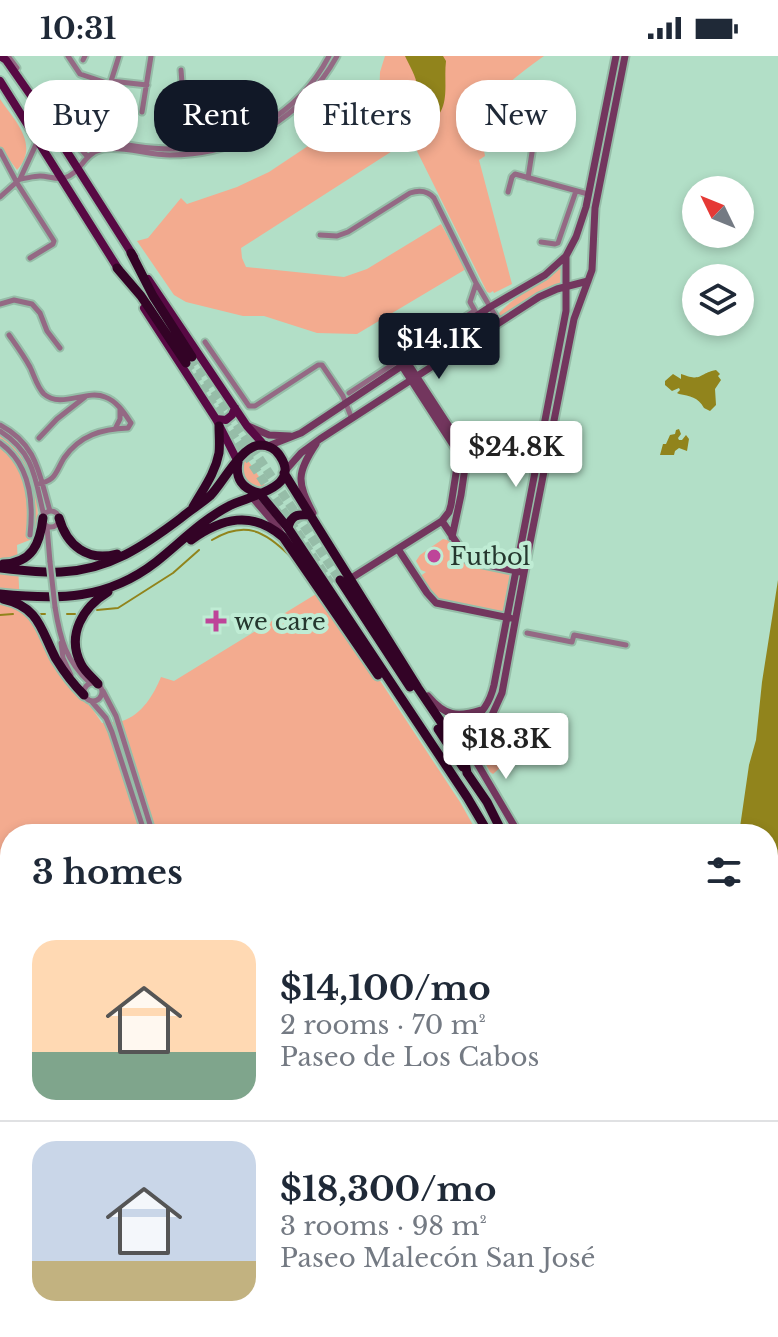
<!DOCTYPE html>
<html lang="en">
<head>
<meta charset="utf-8">
<style>
	:root { --surface:#fff; --page:#f6f6f7; --text:#1f2937; --muted:#747a83; --line:#e0e1e3; --accent:#111827 }
	body { margin:0; font-family:"Libre Baskerville",serif; background:var(--page); color:var(--text); height:100vh; display:flex; flex-direction:column; font-size:30px; white-space:nowrap }
	* { box-sizing:border-box; margin:0 }
	p { font-size:26px; color:var(--muted) }
	.icon { flex:none; width:44px; height:44px; fill:none; stroke:currentColor; stroke-width:2; stroke-linecap:round; stroke-linejoin:round }
	.map { position:relative; flex:1; overflow:hidden }
	.drawer { position:absolute; left:0px; top:768px; width:778px; height:514px; display:flex; flex-direction:column; background:var(--surface); border-radius:32px 32px 0 0; box-shadow:0 4px 12px #0003 }
	.drawer>* { flex:none }
	.hud { position:absolute; left:24px; top:24px; width:730px; height:72px; display:flex; gap:16px }
	.needle { width:52px; rotate:313deg }
	.controls { position:absolute; left:682px; top:120px; display:grid; gap:16px }
	.controls a { display:grid; place-items:center; width:72px; height:72px; border-radius:50%; background:var(--surface); box-shadow:0 4px 12px #0003; font-size:40px }
	.price { position:absolute; translate:-50% -68px; padding:0 18px; border-radius:8px; background:#fff; color:#222; font-size:26px; line-height:52px; filter:drop-shadow(0 2px 4px #0008) }
	.price::after { content:''; position:absolute; left:50%; top:48px; width:24px; height:18px; margin-left:-12px; background:inherit; clip-path:polygon(0 0,100% 0,50% 100%) }
	.price.on { background:var(--accent); color:#fff }
	ul { padding:0; list-style:none }
	li { display:flex; align-items:center; gap:24px; height:200px; padding:0 32px }
	li+li { border-top:2px solid var(--line) }
	li span { display:grid; place-items:center; flex:none; width:224px; height:160px; border-radius:24px; color:#555 }
	li>.icon { margin-inline-start:auto }
	span .icon { width:96px; height:96px; fill:#fffc; stroke-width:1 }
	li b { font-size:34px }
	h2 { display:flex; justify-content:space-between; align-items:center; height:96px; padding:0 32px; font-size:34px }
	.pill { padding:0 28px; border-radius:32px; background:var(--surface); box-shadow:0 4px 12px #0003; font-size:28px; line-height:72px }
	.pill.on { background:var(--accent); color:#fff }
	.status { display:flex; justify-content:space-between; align-items:center; height:56px; padding:0 40px; background:var(--surface); direction:ltr }
	.status svg { height:22px; fill:currentColor }
	.map>svg:first-child { display:block }
	.green { fill:#f3ab8f }
	.water { fill:#91841c }
	.lines { fill:none; stroke-linecap:round; stroke-linejoin:round }
	.stream { stroke:#91841c; stroke-width:2 }
	.highway-tunnel { stroke:#96bda8; stroke-width:9; stroke-dasharray:9 4.5; stroke-linecap:butt }
	.street-casing { stroke:#96bda8; stroke-width:9 }
	.secondary-casing { stroke:#96bda8; stroke-width:11 }
	.primary-casing { stroke:#96bda8; stroke-width:12 }
	.highway-casing { stroke:#96bda8; stroke-width:13 }
	.street { stroke:#946984; stroke-width:5 }
	.secondary { stroke:#73365e; stroke-width:7 }
	.primary { stroke:#580944; stroke-width:8 }
	.highway { stroke:#330326; stroke-width:9 }
	.street-bridge-casing { stroke:#96bda8; stroke-width:9; stroke-linecap:butt }
	.street-bridge { stroke:#946984; stroke-width:5 }
	.poi-dot { fill:#be4599; stroke:#bfecd4; stroke-width:3 }
	.labels { text-anchor:middle; dominant-baseline:central; stroke-width:8; stroke-linejoin:round; paint-order:stroke }
	.poi-label { font-size:24px; fill:#25372e; stroke:#bfecd4; text-anchor:start }
</style>
</head>
<body>
<div class="status"><b>10:31</b><svg viewBox="0 0 49 12"><path d="M0 12V9h3v3zM5 12V6h3v6zM10 12V3h3v9zM15 12V0h3v12zM26 1h20v11H26zM47 4h2v5h-2z"/></svg></div>
<div class="map">
<svg width="778" height="1281" viewBox="0 0 778 1281">
	<rect width="100%" height="100%" fill="#b2dfc7"/>
	<!-- green -->
	<path class="green" d="M385,0H544C507,27 474,48 485,100L479,104L512,228L494,237L493,235L490,237L487,236L411,83L241,192L242,202L246,211L344,221L367,213L441,168L466,213L357,278L317,277L264,260H243L186,246L174,239L137,185L148,182L181,142L187,148L237,131L269,116L335,72L356,65L379,47L380,16Z
		M0,43C15,65 40,89 17,114L0,91Z
		M561,212L560,228L548,232L502,262L497,260C504,248 547,220 561,212Z
		M0,378L13,388L28,405L35,422L38,460V473L35,482L17,489L20,551L29,559L77,638L91,651L102,667C109,666 116,666 122,665C142,659 154,638 161,621L174,625L316,538L373,614L460,746L478,778H10V1272H433L428,1274L424,1281H0Z
		M245,400L266,431C247,431 237,418 245,400Z
		M443,483L451,485L455,493L453,496L456,495L467,510L510,518L503,557L434,543L419,521L426,516L421,514L416,505L420,499Z
		M490,689L493,690L501,711L493,718L490,716L480,697L481,694Z"/>
	<!-- water -->
	<path class="water" d="M405,0H443L446,5C443,29 453,56 425,70C402,60 417,49 417,31C417,21 409,9 405,0Z
		M716,314L720,318L718,320L721,324L715,333L716,349L710,355L704,352C698,341 690,340 679,338L677,337L680,334L679,332L672,335L665,329V325L673,318L681,323V318C703,326 697,318 716,314Z
		M679,373L681,378L678,382L679,384H682L686,379L689,383L687,395L679,392L675,395L674,399H660L663,388H666L670,379L675,378L676,374Z
		M778,524V1281H695V1272H768V778H739L749,709L756,684L762,626Z"/>
	<g class="lines">
		<!-- stream -->
		<path class="stream" d="M212,484C245,464 265,475 290,500
			M97,554L118,552L173,517L199,494
			M41,558H45
			M67,558H75
			M0,559L13,558
			M0,914L10,911"/>
		<!-- highway-tunnel -->
		<path class="highway-tunnel" d="M192,301L340,524
			M186,307L331,528"/>
		<!-- street casing -->
		<g class="street-casing">
			<path id="street" d="M8,0L17,12
				M68,0L80,18L110,28
				M83,4L85,0
				M181,14L187,93
				M111,25L147,29
				M38,44C48,57 59,69 74,77
				M142,56L151,0
				M513,78L534,84L528,122
				M83,82L79,91L87,100
				M0,95L17,127L54,185L53,188L30,202
				M94,96L93,82L119,0
				M21,123C28,122 34,120 40,120C48,120 57,124 64,122C81,118 83,97 103,93C124,90 149,99 170,99C241,99 303,61 337,0
				M508,136L512,121L515,118L588,138
				M0,141L20,123L38,84C46,77 56,77 66,78C101,83 136,93 171,93C236,94 299,58 329,0
				M320,179L337,180L348,176L410,137C419,134 427,134 434,142L476,227L499,266
				M541,186L555,188L558,187L576,135
				M476,228L470,246L486,275
				M0,248L14,244L32,248L40,257L47,275L60,292
				M9,279C16,289 24,300 30,311C34,319 37,331 44,338C61,353 87,333 105,341C117,345 125,358 131,367L128,372C102,373 80,379 64,402C55,417 56,425 37,428
				M205,286L249,350H255L318,309H322L343,340L352,363
				M349,337L474,255
				M0,369C38,389 39,419 50,455
				M115,373L120,363V353
				M0,375C35,397 35,423 44,460
				M39,382L57,363L85,341
				M0,387C30,408 34,444 30,479
				M43 463a8 8 0 1 1 16 0a8 8 0 1 1-16 0Z
				M47,471L50,506
				M55,551C60,583 66,605 90,627
				M527,577L572,586L574,579L626,589
				M61,587L63,602L71,619
				M84 636a9 9 0 1 1 18 0a9 9 0 1 1-18 0Z
				M103,635L116,660L153,778
				M92,646L106,662L112,676L145,778
				M0,947L10,936
				M0,954L10,944
				M0,1068L10,1077
				M0,1073L10,1083
				M382,1281L384,1272
				M416,1281L421,1272
				M432,1281L440,1272"/>
		</g>
		<!-- secondary casing -->
		<g class="secondary-casing">
			<path id="secondary" d="M407,306L467,398L461,439L452,481
				M248,370L269,379L290,380
				M268,390L301,377L490,251L545,219L566,200L576,181L586,151L616,0
				M285,415L301,397L320,383L539,241L557,233L588,225
				M251,440L275,468L282,479
				M313,457C297,426 296,418 316,388
				M442,465L469,505L521,516
				M398,493L427,537L436,547L510,562
				M353,521L442,465L449,456L451,449L459,398L402,310
				M428,640C445,660 457,662 481,654
				M460 676a7 7 0 1 1 14 0a7 7 0 1 1-14 0Z
				M468,669C482,657 490,647 494,629L566,255V200
				M474,677L492,659L502,637L524,517L574,263L592,214L595,152L625,0
				M466,684L474,702L519,778"/>
		</g>
		<!-- primary casing -->
		<g class="primary-casing">
			<path id="primary" d="M0,0L6,4L34,44L134,201
				M0,25L119,214
				M148,223L247,370L264,389
				M144,252L216,363L238,406
				M216,363L226,364L232,359L235,352"/>
		</g>
		<!-- highway casing -->
		<g class="highway-casing">
			<path id="highway" d="M131,197L153,240L192,301
				M117,212L141,240L186,307
				M238,406C235,422 242,433 259,437
				M284,417L418,632L464,700L467,717L487,746L503,778
				M259,437L288,472L467,741L489,778
				M193,451C203,433 215,418 219,397C220,388 219,379 219,370
				M59,462C67,490 88,506 117,498
				M288,472C291,459 297,458 310,459
				M191,484C222,462 252,454 283,481L378,619
				M3,508C32,507 40,488 43,462
				M0,512C20,514 41,517 61,516C109,514 144,490 181,462C190,454 201,448 210,440C223,427 241,390 260,389C268,389 276,393 280,400C302,433 247,440 229,450C202,464 180,487 156,506C107,544 59,544 0,538
				M340,524L410,631
				M3,543C40,551 41,575 56,603C64,616 73,628 84,639
				M98,628C93,622 85,616 81,608C66,579 83,551 108,536
				M438,673L463,711
				M516,1272V1281
				M523,1272V1281"/>
		</g>
		<!-- street -->
		<use href="#street" class="street"/>
		<!-- secondary -->
		<use href="#secondary" class="secondary"/>
		<!-- primary -->
		<use href="#primary" class="primary"/>
		<!-- highway -->
		<use href="#highway" class="highway"/>
		<!-- street-bridge casing -->
		<g class="street-bridge-casing">
			<path id="street-bridge" d="M50,506L55,551"/>
		</g>
		<!-- street-bridge -->
		<use href="#street-bridge" class="street-bridge"/>
	</g>
	<!-- markers -->
	<g class="poi-dot">
		<circle cx="434" cy="500" r="8"/>
		<path d="M212 553h8v8h8v8h-8v8h-8v-8h-8v-8h8z"/>
	</g>
	<g class="labels">
		<!-- poi labels -->
		<g class="poi-label">
			<text x="450" y="500">Futbol</text>
			<text x="234" y="565">we care</text>
		</g>
	</g>
</svg>
<div class="controls">
<a><svg class="needle" viewBox="-14 -14 28 28"><path d="M0-13l5 13h-10z" fill="#e53935"/><path d="M0 13l5-13h-10z" fill="#747a83"/></svg></a>
<a><svg class="icon" aria-label="layers" viewBox="0 0 24 24"><path d="M12 4l9 5-9 5-9-5zM3 14l9 5 9-5"/></svg></a>
</div>
<b class="price on" style="left:439px;top:325px">$14.1K</b>
<b class="price" style="left:516px;top:433px">$24.8K</b>
<b class="price" style="left:506px;top:725px">$18.3K</b>
<div class="hud">
<a class="pill">Buy</a>
<a class="pill on">Rent</a>
<a class="pill">Filters</a>
<a class="pill">New</a>
</div>
<section class="drawer">
<h2>3 homes<svg class="icon" aria-label="filters" viewBox="0 0 24 24"><path d="M4 7h16M4 17h16"/><circle cx="9" cy="7" r="2"/><circle cx="15" cy="17" r="2"/></svg></h2>
<ul>
<li><span style="background:linear-gradient(#ffd9b3 70%,#7fa58c 0)"><svg class="icon" aria-label="home" viewBox="0 0 24 24"><path d="M3 11l9-7 9 7M6 9v11h12V9"/></svg></span><div><b>$14,100/mo</b><p>2 rooms · 70 m²</p><p>Paseo de Los Cabos</p></div></li>
<li><span style="background:linear-gradient(#c9d6e8 75%,#c2b280 0)"><svg class="icon" aria-label="home" viewBox="0 0 24 24"><path d="M3 11l9-7 9 7M6 9v11h12V9"/></svg></span><div><b>$18,300/mo</b><p>3 rooms · 98 m²</p><p>Paseo Malecón San José</p></div></li>
</ul>
</section>
</div>
</body>
</html>
